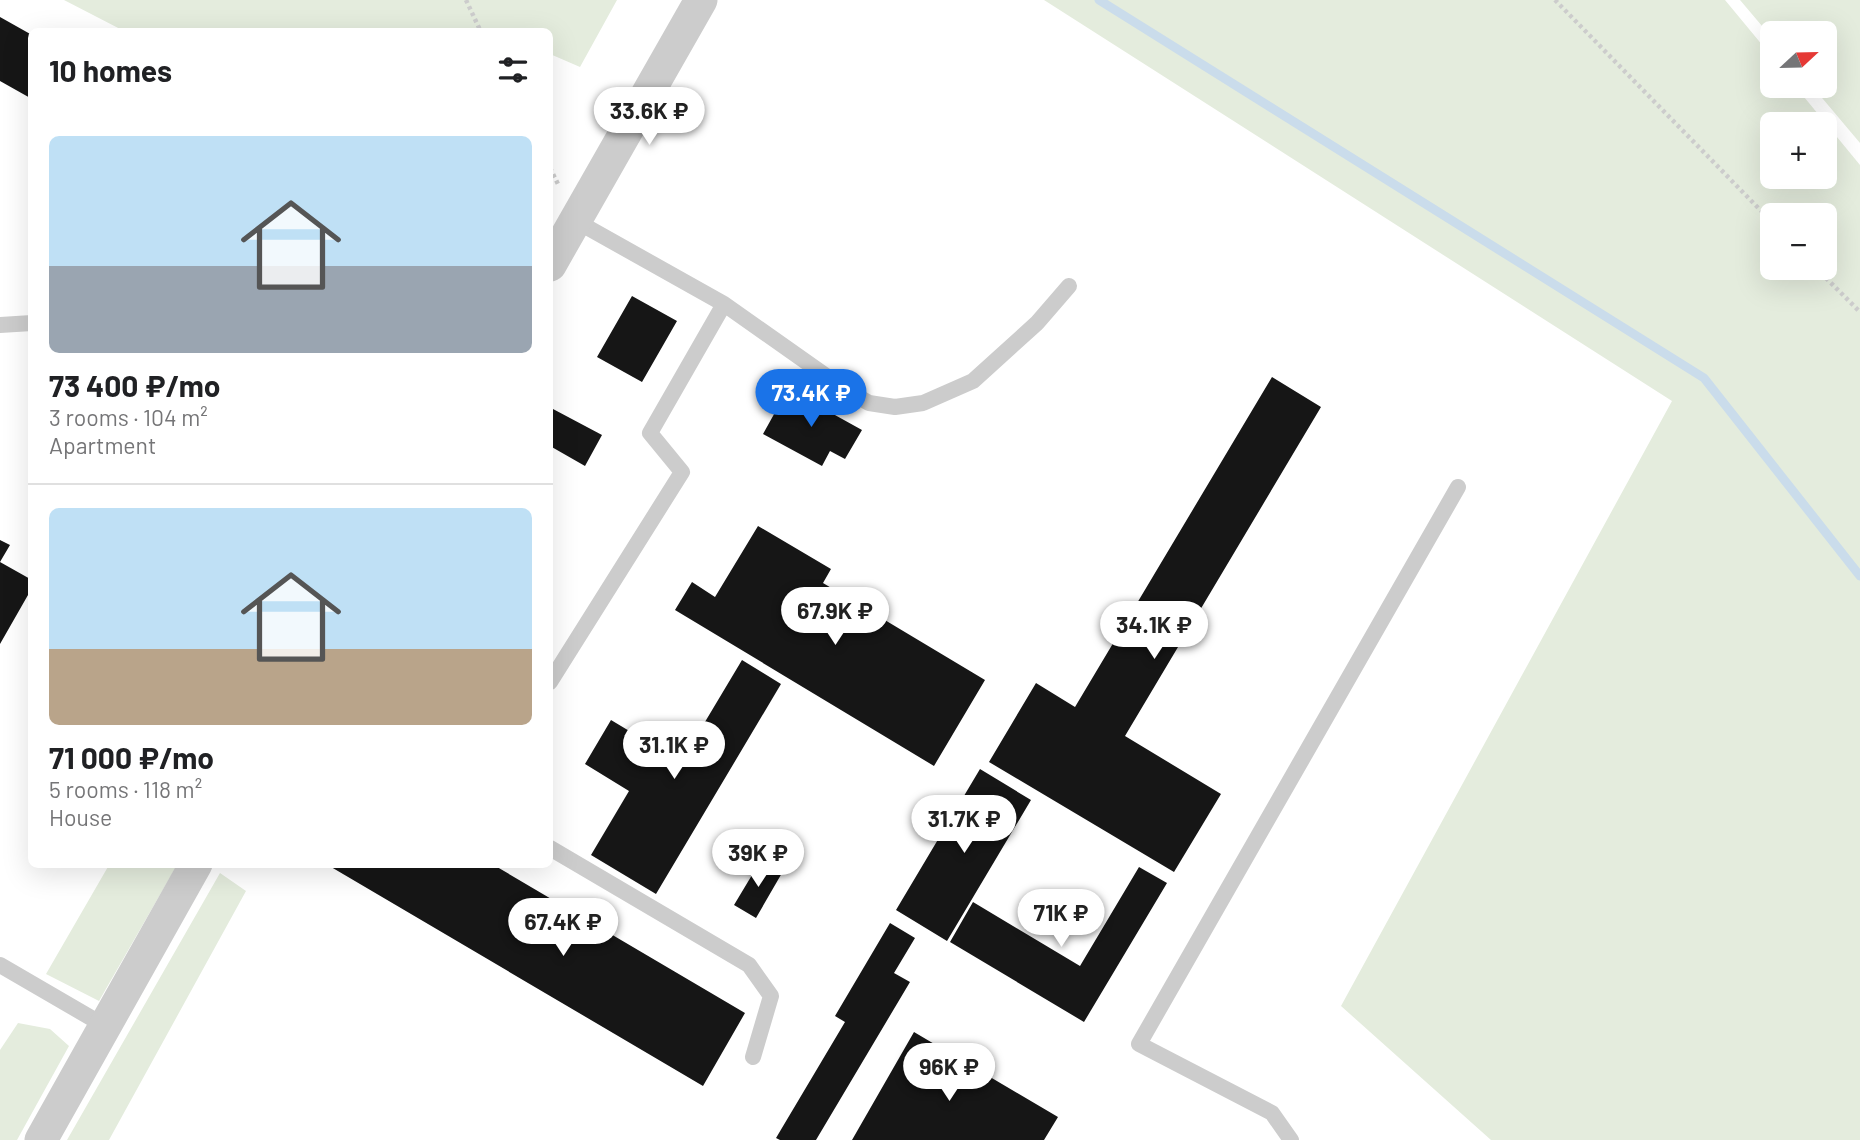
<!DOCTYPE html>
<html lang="en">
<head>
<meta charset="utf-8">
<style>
	:root { --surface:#fff; --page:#f6f6f6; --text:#202124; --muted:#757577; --line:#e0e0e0; --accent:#1a73e8 }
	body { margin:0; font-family:Barlow,sans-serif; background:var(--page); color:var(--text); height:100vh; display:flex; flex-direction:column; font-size:26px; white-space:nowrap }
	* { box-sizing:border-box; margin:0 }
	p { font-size:23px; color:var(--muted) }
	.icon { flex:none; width:38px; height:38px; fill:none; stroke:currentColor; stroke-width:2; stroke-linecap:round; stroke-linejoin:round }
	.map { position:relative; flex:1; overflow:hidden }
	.side { position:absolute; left:28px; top:28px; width:525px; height:840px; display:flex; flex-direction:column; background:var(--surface); border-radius:10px; box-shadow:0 7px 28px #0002 }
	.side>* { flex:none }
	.needle { width:46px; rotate:68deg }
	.controls { position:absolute; left:1760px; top:21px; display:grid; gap:14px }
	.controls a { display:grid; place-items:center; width:77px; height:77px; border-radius:10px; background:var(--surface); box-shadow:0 7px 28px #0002; font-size:35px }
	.price { position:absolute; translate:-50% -60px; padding:0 16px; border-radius:24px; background:#fff; color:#222; font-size:23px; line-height:46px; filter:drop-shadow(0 2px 4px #0008) }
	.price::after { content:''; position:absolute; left:50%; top:42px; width:21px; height:16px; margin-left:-10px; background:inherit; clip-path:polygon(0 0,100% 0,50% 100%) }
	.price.on { background:var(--accent); color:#fff }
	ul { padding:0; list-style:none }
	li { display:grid; align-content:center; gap:14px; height:371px; padding:0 21px }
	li+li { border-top:2px solid var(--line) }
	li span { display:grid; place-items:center; height:217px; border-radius:10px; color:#555 }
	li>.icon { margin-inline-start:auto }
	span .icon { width:126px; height:126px; fill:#fffc; stroke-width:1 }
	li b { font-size:30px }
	h2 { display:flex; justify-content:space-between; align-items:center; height:84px; padding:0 21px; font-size:30px }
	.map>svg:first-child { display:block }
	.green { fill:#e4ecdd; fill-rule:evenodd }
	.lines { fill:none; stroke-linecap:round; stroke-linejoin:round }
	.stream { stroke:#cadceb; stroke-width:9 }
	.building { fill:#161616 }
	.path { stroke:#ccc; stroke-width:4.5; stroke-dasharray:3.5 3.5; stroke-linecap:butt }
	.lane { stroke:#ccc; stroke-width:16 }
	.street { stroke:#ccc; stroke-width:33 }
</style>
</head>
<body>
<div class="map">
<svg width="1860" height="1140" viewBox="0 0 1860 1140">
	<rect width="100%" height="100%" fill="#fff"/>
	<!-- green -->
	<path class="green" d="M64,0H617L580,67L550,54V32H497L491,29L490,32L124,31Z
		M1044,0H1725L1773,58V86H1795L1860,165V1140H1491L1341,1006L1672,401ZM1773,124H1825V177H1773ZM1825,215V268H1773V215Z
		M1740,0H1860V143L1812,86H1825V33H1773V39Z
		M109,865H177L99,1001L46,974Z
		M220,873L246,891L109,1140H67Z
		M18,1023L50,1029L69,1046L17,1140H0V1050Z"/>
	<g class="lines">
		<!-- stream -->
		<path class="stream" d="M1099,0L1704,378L1860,576"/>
	</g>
	<!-- building -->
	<path class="building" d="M0,17L32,35V99L0,81Z
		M632,296L677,321L642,382L597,357Z
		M1272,377L1321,407L1125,736L1221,794L1174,872L989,762L1036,683L1075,707Z
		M788,389L862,430L845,459L830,451L822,466L763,434Z
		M553,409L602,435L585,466L550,446V415Z
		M758,526L831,569L823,583L985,680L934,766L675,610L692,582L715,597Z
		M0,540L10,545L0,562L32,580V588L0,644Z
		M742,660L781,684L656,894L591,855L629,791L585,764L611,720L681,762Z
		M980,769L1031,800L947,941L896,910Z
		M761,860L782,873L756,918L734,905Z
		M326,864H492L745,1013L703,1086Z
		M1139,867L1167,883L1084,1022L950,942L973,902L1080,966Z
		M890,923L915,938L894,973L910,982L816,1140H780L776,1138L845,1022L835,1016Z
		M914,1032L1058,1117L1044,1140H852Z"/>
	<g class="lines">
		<!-- path -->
		<path class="path" d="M466,0L481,32
			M1555,0L1773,223
			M550,168L559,186
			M1816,268L1860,312"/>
		<!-- lane -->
		<path class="lane" d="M576,221L724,304L846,390L869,403L895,407L923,403L973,381L1037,323L1069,286
			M0,325L32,323
			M550,682L682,472L650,433L724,304
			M550,848L749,965L771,996L753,1057
			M0,965L105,1026
			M1291,1140L1272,1113L1139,1044L1458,487"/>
		<!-- street -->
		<path class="street" d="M550,265L701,0
			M41,1140L196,864"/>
	</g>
</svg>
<div class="controls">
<a><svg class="needle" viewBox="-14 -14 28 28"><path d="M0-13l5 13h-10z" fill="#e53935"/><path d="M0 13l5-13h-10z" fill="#757577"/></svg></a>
<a>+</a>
<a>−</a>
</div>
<b class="price" style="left:649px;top:147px">33.6K ₽</b>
<b class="price on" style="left:811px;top:429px">73.4K ₽</b>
<b class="price" style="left:835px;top:647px">67.9K ₽</b>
<b class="price" style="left:1154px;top:661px">34.1K ₽</b>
<b class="price" style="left:674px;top:781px">31.1K ₽</b>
<b class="price" style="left:964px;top:855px">31.7K ₽</b>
<b class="price" style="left:758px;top:889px">39K ₽</b>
<b class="price" style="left:1061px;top:949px">71K ₽</b>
<b class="price" style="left:563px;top:958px">67.4K ₽</b>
<b class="price" style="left:949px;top:1103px">96K ₽</b>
<section class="side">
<h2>10 homes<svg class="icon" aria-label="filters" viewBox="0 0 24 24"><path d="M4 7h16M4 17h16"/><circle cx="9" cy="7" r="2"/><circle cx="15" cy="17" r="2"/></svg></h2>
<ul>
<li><span style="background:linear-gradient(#bfe0f5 60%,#9aa5b1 0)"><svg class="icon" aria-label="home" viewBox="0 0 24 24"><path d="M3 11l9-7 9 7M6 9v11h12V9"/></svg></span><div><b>73 400 ₽/mo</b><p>3 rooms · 104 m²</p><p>Apartment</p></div></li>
<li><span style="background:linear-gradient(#bfe0f5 65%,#b9a48a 0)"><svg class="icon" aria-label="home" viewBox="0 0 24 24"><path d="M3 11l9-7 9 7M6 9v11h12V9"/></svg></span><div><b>71 000 ₽/mo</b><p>5 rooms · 118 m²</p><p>House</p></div></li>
</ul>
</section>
</div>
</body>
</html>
